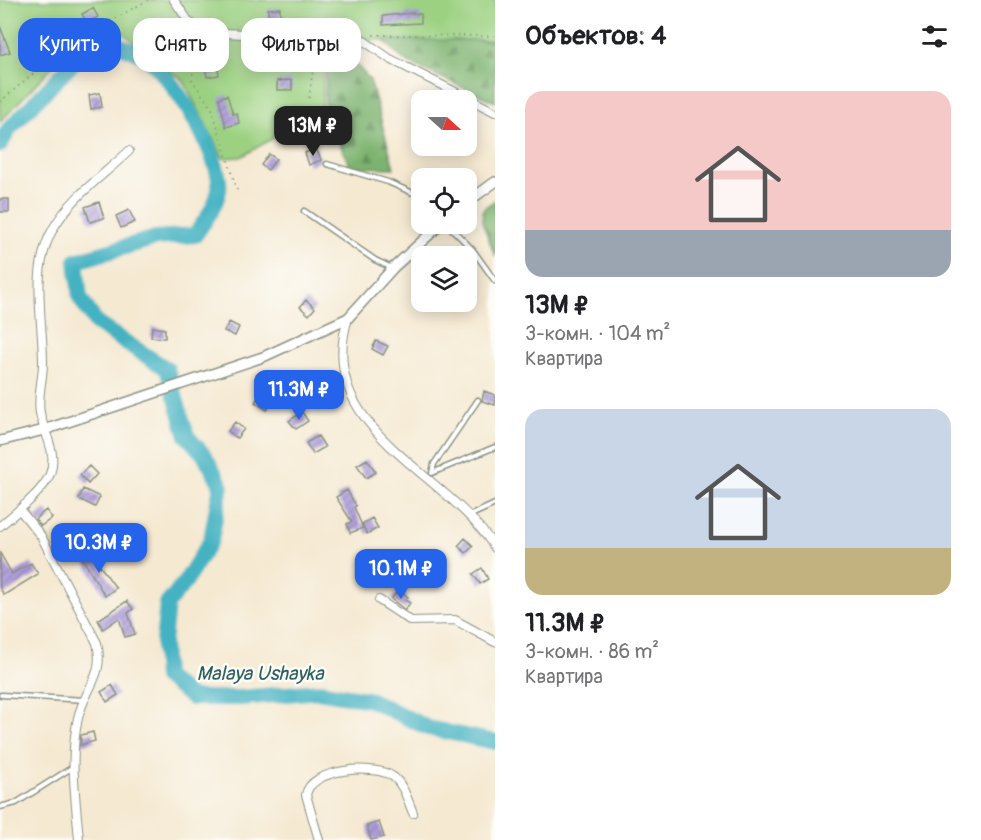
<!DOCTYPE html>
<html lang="ru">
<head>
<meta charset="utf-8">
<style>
	:root { --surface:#fff; --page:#f2f2f2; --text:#202124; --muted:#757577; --accent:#2563eb }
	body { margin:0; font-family:Pangolin,sans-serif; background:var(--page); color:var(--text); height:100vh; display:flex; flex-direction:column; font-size:22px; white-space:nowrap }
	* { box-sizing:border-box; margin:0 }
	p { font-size:20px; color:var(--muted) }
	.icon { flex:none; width:33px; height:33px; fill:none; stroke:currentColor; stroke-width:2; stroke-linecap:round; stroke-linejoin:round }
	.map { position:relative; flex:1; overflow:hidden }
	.details { display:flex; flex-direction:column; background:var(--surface); width:486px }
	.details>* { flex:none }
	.guide { position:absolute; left:18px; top:18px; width:387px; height:54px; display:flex; gap:12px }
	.needle { width:39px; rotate:111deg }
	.tools { position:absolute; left:411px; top:90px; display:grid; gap:12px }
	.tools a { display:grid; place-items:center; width:66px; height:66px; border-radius:12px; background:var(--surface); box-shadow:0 3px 15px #0003; font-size:30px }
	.price { position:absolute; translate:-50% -51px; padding:0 14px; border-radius:12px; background:var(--accent); color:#fff; font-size:20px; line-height:39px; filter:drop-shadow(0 2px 3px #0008) }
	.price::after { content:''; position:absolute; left:50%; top:36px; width:18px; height:14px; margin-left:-9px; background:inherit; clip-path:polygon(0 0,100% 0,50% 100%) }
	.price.current { background:#222; color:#fff }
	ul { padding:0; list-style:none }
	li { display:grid; align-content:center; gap:12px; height:318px; padding:0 30px }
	li span { display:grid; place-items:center; height:186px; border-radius:18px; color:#555 }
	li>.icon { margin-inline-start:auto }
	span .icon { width:108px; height:108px; fill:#fffc; stroke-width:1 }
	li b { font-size:26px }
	h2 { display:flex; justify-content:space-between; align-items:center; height:72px; padding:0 30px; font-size:26px }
	.chip { padding:0 21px; border-radius:18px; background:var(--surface); box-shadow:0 3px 15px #0003; font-size:21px; line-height:54px }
	.chip.current { background:var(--accent); color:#fff }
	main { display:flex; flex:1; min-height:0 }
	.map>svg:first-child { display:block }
	.forest { fill:url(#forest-firs); stroke:#4e7852; stroke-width:1.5 }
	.garden { fill:#9cd182; stroke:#5e875b; stroke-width:1.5 }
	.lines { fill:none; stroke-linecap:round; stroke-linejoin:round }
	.river { stroke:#45b2c2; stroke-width:16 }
	.building { fill:url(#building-hatch) }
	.service-casing { stroke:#8a9383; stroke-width:7 }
	.minor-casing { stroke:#8a9383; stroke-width:10 }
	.tertiary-casing { stroke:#8a9383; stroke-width:12 }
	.path { stroke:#8a9383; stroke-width:1.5; stroke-dasharray:1.5 4.5; stroke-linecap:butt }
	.service { stroke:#fff; stroke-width:4 }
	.minor { stroke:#fff; stroke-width:8 }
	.tertiary { stroke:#fff; stroke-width:9 }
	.labels { text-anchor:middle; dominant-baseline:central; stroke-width:5; stroke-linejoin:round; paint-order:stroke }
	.water-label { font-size:20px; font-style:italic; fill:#2a605f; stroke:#fdfcf7 }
</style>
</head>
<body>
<main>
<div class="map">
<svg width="495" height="840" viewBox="0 0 495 840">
	<defs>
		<pattern id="forest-firs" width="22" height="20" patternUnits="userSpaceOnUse" patternTransform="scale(1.5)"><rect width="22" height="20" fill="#7db370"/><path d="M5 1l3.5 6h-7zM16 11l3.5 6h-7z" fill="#66935d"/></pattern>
		<pattern id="building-hatch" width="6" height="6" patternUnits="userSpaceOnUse" patternTransform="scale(1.5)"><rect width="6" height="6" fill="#ad9adb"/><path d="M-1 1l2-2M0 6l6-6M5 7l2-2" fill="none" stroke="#8c7fb2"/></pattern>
	</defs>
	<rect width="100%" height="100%" fill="#fdfcf7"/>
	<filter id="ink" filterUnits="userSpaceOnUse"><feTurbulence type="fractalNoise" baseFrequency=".0167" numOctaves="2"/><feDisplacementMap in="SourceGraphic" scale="12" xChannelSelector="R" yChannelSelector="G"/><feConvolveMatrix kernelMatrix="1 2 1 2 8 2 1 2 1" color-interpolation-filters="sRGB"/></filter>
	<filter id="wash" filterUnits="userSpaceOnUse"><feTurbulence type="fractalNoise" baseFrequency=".008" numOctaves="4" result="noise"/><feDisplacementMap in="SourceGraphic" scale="24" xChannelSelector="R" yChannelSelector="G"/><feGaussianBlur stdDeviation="1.35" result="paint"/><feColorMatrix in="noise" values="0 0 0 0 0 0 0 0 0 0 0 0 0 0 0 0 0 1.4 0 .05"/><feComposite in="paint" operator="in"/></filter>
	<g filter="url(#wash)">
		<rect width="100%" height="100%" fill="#f5e9d2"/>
		<!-- forest -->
		<path class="forest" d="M381,38L495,41V102L405,61Z
			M338,44L370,80L394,168L350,167L325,109L327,48Z
			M495,200V256L482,221L483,209Z"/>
		<!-- garden -->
		<path class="garden" d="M0,0H495V40H376L325,45L322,109L241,157L223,158L183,80L119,30L69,49L0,122Z"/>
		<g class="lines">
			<!-- river -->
			<path class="river" d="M0,145L9,129L75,61L113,43C122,47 134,50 143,55C169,70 224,159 219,190C216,206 205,221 195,235L156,238L76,261L80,298L97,324L167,369L187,436L205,456L221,485L211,540L185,582L167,604L163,643L165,677L192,698H240L319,691L371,700L428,728L495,742"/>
		</g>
		<g id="blocks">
			<!-- building -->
			<path class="building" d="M93,8L98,17L87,23L82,14Z
				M280,8V20H268V9Z
				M413,13L421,14V23L383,25V16Z
				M0,26L10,52L0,55Z
				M143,27L152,37L144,44L136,35Z
				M43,33L46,41L33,47L30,39Z
				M217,63L219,75L207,77L205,65Z
				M292,80V90H277V81Z
				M100,93L102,107L91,109L89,95Z
				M227,95L233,114L237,113L239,123L226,127L219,98Z
				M316,148L321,160L309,165L305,153Z
				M269,154L276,159L268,170L261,165Z
				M0,199H9V212H0Z
				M99,202L104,218L90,222L85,207Z
				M129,210L135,222L121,228L116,216Z
				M306,300L315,308L309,315L300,307Z
				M229,322L239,327L235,336L224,331Z
				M152,327L165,329V338L151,337Z
				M376,341L388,346L383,355L372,349Z
				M292,374L299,380L290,391L283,385Z
				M484,391L495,395V405L482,401Z
				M260,394L272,402L267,410L255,402Z
				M302,412L308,421L296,429L289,421Z
				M235,422L244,429L237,438L228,431Z
				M318,436L325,447L313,454L306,443Z
				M367,459L376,472L366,478L357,465Z
				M89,466L97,474L88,484L80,475Z
				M83,489L100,497L95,507L79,499Z
				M347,490L356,506L354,507L363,528L350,533L347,524L352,522L336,497Z
				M46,510L52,518L41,526L35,519Z
				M372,518L378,528L367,534L362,524Z
				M465,538L473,546L466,553L458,546Z
				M90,552L116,588L105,596L82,558Z
				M0,553L12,574L31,563L38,574L4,595L0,588Z
				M482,568L488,579L480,584L473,574Z
				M399,590L408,597L405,600L410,603L405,610L391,599Z
				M127,601L133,609L128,613L135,634L125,637L119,618L103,629L98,620Z
				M112,685L118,695L107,702L101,692Z
				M93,732L95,741L80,745L81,735Z
				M379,822L384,837L371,840L367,826Z"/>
		</g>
	</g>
	<g filter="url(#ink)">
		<use href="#blocks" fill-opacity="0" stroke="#8a9383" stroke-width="1.5"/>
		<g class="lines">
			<!-- service casing -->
			<g class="service-casing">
				<path id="service" d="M327,164L388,182L422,197
					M304,211L375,260L392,268
					M447,224L473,250L495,281
					M432,473L434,464L478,400
					M432,473L495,447
					M469,516L495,504
					M1,695L85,700
					M0,807L16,803L73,767"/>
			</g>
			<!-- minor casing -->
			<g class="minor-casing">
				<path id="minor" d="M174,0L189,22L205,32L318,38L357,36L390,59L495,112
					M348,318C313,430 446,470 495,548
					M20,510L41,536L97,643C105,676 85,688 78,718C69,758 76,800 79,840
					M0,526C14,514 44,491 50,474C58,452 44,434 40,413C37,397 43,379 43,363C43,318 30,270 53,229C70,198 104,175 129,151
					M379,600L411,621L455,620L495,642
					M319,840L306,795C310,768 375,764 392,776C403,783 408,801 413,813"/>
			</g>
			<!-- tertiary casing -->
			<g class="tertiary-casing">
				<path id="tertiary" d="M466,203L495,182
					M0,441L44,430L263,357L348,318L393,268L441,224"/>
			</g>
			<!-- path -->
			<path class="path" d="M373,35L495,36
				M196,37L192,80L212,109L238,193
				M309,98L316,47
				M0,102L79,34L116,18L148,0"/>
			<!-- service -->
			<use href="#service" class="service"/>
			<!-- minor -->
			<use href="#minor" class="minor"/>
			<!-- tertiary -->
			<use href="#tertiary" class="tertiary"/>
		</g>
	</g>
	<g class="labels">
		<!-- water labels -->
		<g class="water-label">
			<text x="260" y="673">Malaya Ushayka</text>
		</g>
	</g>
</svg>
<div class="tools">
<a><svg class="needle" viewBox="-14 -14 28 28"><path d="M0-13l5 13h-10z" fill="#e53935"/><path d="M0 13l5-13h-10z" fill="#757577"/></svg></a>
<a><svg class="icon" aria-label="locate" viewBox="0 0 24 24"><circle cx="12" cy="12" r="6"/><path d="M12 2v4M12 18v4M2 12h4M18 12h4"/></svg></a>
<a><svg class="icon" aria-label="layers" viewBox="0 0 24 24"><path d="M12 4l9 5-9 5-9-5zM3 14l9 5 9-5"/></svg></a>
</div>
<b class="price current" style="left:313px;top:157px">13M ₽</b>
<b class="price" style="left:299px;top:421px">11.3M ₽</b>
<b class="price" style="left:99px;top:574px">10.3M ₽</b>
<b class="price" style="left:401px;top:600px">10.1M ₽</b>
<div class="guide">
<a class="chip current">Купить</a>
<a class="chip">Снять</a>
<a class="chip">Фильтры</a>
</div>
</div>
<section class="details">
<h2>Объектов: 4<svg class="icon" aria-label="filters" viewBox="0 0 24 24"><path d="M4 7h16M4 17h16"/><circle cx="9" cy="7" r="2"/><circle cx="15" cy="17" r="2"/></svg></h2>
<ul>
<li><span style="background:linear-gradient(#f6c9c9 75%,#9aa5b1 0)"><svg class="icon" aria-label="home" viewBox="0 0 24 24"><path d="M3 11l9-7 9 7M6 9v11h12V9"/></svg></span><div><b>13M ₽</b><p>3-комн. · 104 m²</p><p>Квартира</p></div></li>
<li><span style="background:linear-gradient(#c9d6e8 75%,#c2b280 0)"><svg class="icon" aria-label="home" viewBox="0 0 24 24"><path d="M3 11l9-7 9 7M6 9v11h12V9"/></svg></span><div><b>11.3M ₽</b><p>3-комн. · 86 m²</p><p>Квартира</p></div></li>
</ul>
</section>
</main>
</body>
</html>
